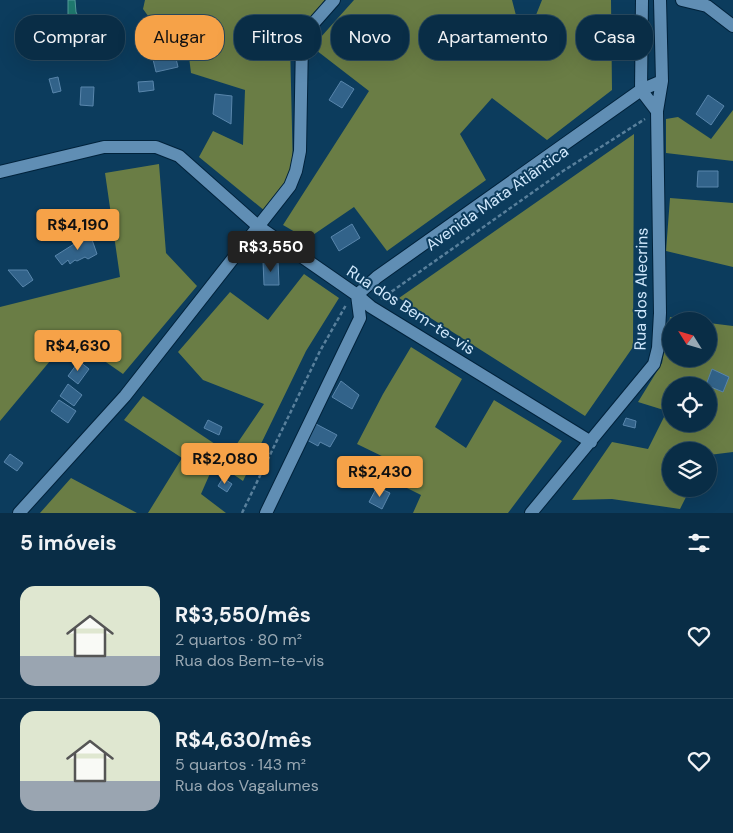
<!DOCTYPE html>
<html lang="pt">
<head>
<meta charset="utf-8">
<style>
	:root { --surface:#092d46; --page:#173951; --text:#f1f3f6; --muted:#99a8b3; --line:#29495f; --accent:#f6a248 }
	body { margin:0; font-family:"DM Sans",sans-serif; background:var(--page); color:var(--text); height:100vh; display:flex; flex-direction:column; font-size:19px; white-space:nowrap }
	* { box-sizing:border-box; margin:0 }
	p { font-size:16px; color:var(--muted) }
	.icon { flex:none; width:28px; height:28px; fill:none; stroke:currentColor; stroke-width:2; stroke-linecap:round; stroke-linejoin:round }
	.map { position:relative; height:513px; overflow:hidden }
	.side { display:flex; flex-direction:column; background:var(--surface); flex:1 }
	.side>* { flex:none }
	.guide { position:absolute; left:15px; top:15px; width:704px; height:45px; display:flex; gap:10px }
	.needle { width:32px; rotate:307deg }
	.fabs { position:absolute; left:662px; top:312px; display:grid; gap:10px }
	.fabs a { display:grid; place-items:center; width:55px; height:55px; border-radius:50%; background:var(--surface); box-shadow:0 5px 20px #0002,0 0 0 1px var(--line); font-size:25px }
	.price { position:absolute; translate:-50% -42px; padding:0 11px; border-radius:5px; background:var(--accent); color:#111; font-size:16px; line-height:32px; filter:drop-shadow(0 1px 2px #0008) }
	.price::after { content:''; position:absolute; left:50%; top:30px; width:15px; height:11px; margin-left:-8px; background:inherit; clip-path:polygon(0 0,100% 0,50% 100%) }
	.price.selected { background:#222; color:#fff }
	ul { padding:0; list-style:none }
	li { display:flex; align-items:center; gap:15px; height:125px; padding:0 20px }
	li+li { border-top:1px solid var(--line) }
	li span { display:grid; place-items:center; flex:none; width:140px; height:100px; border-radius:15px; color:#555 }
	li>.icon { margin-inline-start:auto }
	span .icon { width:60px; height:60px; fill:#fffc; stroke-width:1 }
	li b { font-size:21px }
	h2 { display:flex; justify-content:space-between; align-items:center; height:60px; padding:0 20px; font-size:21px }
	.tag { padding:0 18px; border-radius:20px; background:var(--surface); box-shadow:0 5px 20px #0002,0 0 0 1px var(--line); font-size:18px; line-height:45px }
	.tag.selected { background:var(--accent); color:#111 }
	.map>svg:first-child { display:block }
	.forest { fill:#6a7d45; fill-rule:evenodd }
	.water { fill:#1f786e; stroke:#549a99 }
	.building { fill:#32638a; stroke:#5986ac }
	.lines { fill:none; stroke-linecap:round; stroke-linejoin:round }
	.street-casing { stroke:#00223b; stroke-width:14 }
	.path { stroke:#59809c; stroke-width:2.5; stroke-dasharray:4 2.5; stroke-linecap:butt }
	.street { stroke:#608eb4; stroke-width:12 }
	.labels { text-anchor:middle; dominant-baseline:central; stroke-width:4; stroke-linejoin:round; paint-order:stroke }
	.street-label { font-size:16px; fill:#d0e8fc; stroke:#0c3c5d }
</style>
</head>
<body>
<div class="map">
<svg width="733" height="513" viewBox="0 0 733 513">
	<rect width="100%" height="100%" fill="#0c3c5d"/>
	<!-- forest -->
	<path class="forest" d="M145,0H325L290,42L293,171L265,211L199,157L213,131L243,145L245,90L191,73L188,49L168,43L143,9Z
		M354,0H512L519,27L532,25L542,0H611L612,90L547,140L492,98L460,134L486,180L387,251L354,207L307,239L283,225L369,91L312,47Z
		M733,110V161L666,153V119L678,117L711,139Z
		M634,134L633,347L585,416L399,298Z
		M159,164L166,253L197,286L123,374L70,337L0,421V307L120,277L105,173Z
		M670,198L733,203V267L666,251Z
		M304,274L339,298L306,351L243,481L215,462L201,494L226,513H148L182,458L124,420L143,396L230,454L264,404L203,380L178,352L230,292L268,320Z
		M670,317L698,321H671V359H709V323L733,326V452L709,455V451H671V489H690L680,509L612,499L572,500L612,442L648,449L667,411L638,402L662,363ZM671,386H709V424H671Z
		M411,347L462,379L435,427L466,448L494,400L562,441L508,513H413L421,495L385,477L392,461L357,444L383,394Z
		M71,478L137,513H40Z"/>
	<!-- water -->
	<path class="water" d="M68,0H75L76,12L86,33L73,57L68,48L71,34H65L68,19Z"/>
	<!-- building -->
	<path class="building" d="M174,50L178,67L156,72L152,55Z
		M58,77L61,91L53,93L49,79Z
		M153,81L154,90L139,92L138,82Z
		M341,81L354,89L342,108L329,100Z
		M81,87H94L93,106L80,105Z
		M215,94L232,96L231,124L213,114Z
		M708,95L724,106L711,125L696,114Z
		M698,171H718V187H697Z
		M352,224L360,238L339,251L331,237Z
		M90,234L97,254L88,259L85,257L77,261L75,260L70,264L68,260L62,265L55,256Z
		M263,261H278L279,285H264Z
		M8,270H27L33,280L23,287Z
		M79,361L89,369L78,384L68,376Z
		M712,369L729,377L723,392L706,385Z
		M341,381L359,395L352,409L332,397Z
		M68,384L82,395L74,406L60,396Z
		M59,400L76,411L68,423L51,411Z
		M626,418L636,421L635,428L623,425Z
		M208,420L222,427L219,435L204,428Z
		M316,424L337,435L330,447L320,442L318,446L307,440Z
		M10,454L23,463L17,471L4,462Z
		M223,478L232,484L227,492L218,486Z
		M377,487L390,493L382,509L369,502Z"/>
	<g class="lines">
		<!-- street casing -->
		<g class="street-casing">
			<path id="street" d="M642,0L641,90L657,111
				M682,0L707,6L733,26
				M0,172L104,147H156L179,156L259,227L357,295L371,307L591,442
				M19,513L125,396L290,186L296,171L300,151L302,41L311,26L334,0
				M266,513L360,318L357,295L377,277L641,90L662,81
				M531,513L654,364L658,348L660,313L657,111L662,81L660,0"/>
		</g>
		<!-- path -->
		<path class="path" d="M381,299L563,171L645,119
			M242,513L320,351L346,305"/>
		<!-- street -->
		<use href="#street" class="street"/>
	</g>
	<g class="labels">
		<!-- street labels -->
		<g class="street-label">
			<text transform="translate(497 198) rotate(-35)">Avenida Mata Atlântica</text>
			<text transform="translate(641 289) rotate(-89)">Rua dos Alecrins</text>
			<text transform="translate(411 310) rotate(33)">Rua dos Bem-te-vis</text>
		</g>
	</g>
</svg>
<div class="fabs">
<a><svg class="needle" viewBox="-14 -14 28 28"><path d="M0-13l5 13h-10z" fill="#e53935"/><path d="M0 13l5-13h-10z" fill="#99a8b3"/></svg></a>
<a><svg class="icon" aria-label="locate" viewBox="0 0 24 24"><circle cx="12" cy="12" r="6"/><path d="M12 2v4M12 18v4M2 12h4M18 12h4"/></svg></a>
<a><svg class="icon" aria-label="layers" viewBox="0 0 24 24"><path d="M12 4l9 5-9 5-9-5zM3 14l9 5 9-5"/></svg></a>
</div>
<b class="price" style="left:78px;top:251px">R$4,190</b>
<b class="price selected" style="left:271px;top:273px">R$3,550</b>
<b class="price" style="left:78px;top:372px">R$4,630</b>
<b class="price" style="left:225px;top:485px">R$2,080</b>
<b class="price" style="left:380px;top:498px">R$2,430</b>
<div class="guide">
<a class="tag">Comprar</a>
<a class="tag selected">Alugar</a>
<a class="tag">Filtros</a>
<a class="tag">Novo</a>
<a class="tag">Apartamento</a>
<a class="tag">Casa</a>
</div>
</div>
<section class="side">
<h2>5 imóveis<svg class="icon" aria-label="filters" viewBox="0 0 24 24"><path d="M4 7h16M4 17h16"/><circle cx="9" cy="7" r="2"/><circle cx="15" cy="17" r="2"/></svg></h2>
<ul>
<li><span style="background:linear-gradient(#dfe7d0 70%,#9aa5b1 0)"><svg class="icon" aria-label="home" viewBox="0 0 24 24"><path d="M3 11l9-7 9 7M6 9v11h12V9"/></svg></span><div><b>R$3,550/mês</b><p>2 quartos · 80 m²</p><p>Rua dos Bem-te-vis</p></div><svg class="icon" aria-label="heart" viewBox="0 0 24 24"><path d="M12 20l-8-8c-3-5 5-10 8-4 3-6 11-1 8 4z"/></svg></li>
<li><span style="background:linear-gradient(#dfe7d0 70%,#9aa5b1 0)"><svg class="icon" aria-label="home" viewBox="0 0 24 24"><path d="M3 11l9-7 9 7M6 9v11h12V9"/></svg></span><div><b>R$4,630/mês</b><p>5 quartos · 143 m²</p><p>Rua dos Vagalumes</p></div><svg class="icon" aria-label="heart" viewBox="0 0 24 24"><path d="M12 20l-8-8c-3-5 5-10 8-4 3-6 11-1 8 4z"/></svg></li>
</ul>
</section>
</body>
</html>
